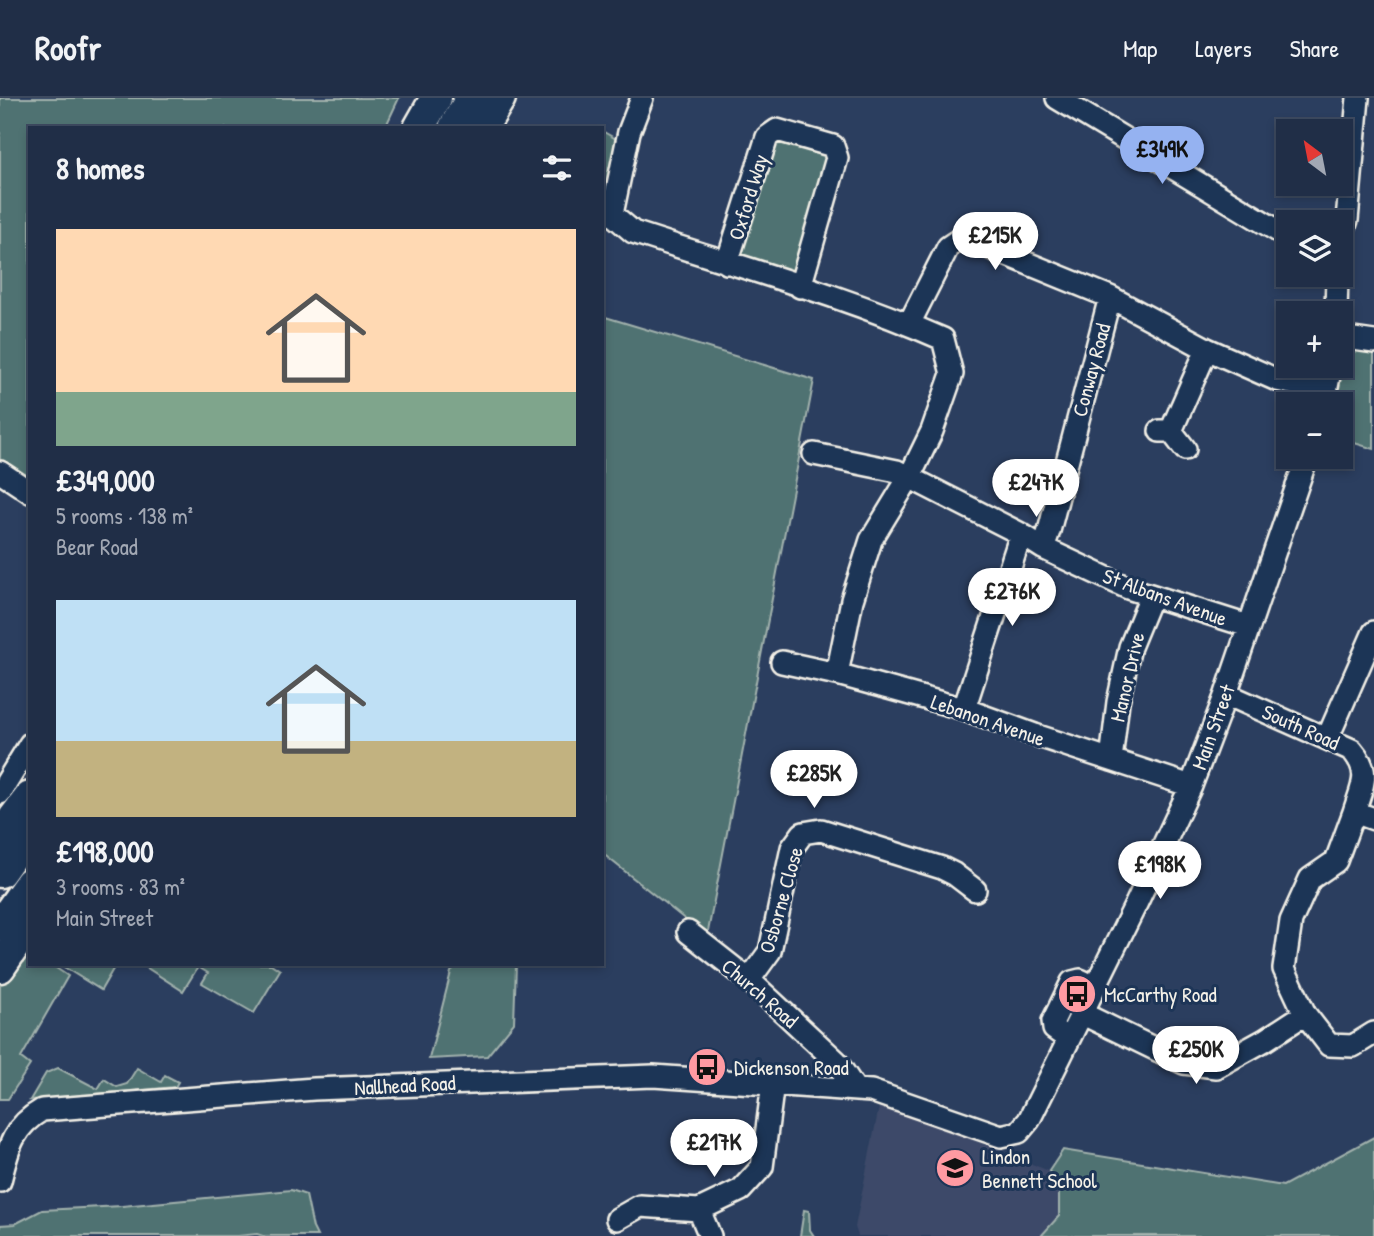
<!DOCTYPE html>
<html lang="en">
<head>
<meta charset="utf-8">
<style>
	:root { --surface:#202e47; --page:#28364e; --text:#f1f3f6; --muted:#a2a8b4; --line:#3d4a60; --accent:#95b2f1 }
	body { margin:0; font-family:"Patrick Hand",sans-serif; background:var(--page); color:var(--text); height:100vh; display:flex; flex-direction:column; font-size:26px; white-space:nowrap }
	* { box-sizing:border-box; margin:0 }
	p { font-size:23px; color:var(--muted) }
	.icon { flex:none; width:38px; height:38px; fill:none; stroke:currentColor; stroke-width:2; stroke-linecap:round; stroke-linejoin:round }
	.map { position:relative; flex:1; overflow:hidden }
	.panel { position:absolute; left:28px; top:28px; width:576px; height:840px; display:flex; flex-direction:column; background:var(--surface); border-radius:0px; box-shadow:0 4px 10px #0003,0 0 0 2px var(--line) }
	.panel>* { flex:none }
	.needle { width:46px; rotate:328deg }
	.buttons { position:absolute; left:1276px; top:21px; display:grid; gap:14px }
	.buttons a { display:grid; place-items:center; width:77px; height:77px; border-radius:0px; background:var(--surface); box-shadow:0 4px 10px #0003,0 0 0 2px var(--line); font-size:35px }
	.price { position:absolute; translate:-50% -60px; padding:0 16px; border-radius:24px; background:#fff; color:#222; font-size:23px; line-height:46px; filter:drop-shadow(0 2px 4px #0008) }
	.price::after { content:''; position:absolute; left:50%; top:42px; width:21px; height:16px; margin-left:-10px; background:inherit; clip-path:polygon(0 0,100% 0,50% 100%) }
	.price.selected { background:var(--accent); color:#111 }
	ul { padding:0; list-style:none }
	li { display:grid; align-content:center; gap:14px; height:371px; padding:0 28px }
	li span { display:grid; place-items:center; height:217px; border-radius:0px; color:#555 }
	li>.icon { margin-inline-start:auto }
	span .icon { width:126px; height:126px; fill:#fffc; stroke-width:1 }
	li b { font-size:30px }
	h2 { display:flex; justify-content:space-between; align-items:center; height:84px; padding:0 28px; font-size:30px }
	header { display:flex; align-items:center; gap:42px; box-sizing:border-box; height:98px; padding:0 35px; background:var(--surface); border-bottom:2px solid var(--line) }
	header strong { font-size:33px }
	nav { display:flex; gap:38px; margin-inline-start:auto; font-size:24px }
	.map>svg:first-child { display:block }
	.built { fill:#3c4869 }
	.green { fill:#507272; stroke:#a2b2ad; stroke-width:2 }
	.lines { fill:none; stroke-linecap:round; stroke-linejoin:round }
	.minor-casing { stroke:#f4f1e8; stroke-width:26 }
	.highway-casing { stroke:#f4f1e8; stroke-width:35 }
	.minor { stroke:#1d3557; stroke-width:21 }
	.highway { stroke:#1d3557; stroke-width:30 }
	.labels { text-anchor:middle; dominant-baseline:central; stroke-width:6; stroke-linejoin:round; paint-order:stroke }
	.street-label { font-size:21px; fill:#f4f1e8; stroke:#1d3557 }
	.poi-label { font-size:21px; fill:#f4f1e8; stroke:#1d3557; text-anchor:start }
</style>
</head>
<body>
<header>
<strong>Roofr</strong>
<nav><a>Map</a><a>Layers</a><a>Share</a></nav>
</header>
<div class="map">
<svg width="1374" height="1138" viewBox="0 0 1374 1138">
	<rect width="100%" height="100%" fill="#2b3e5f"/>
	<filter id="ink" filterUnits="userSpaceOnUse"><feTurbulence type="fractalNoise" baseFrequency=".0143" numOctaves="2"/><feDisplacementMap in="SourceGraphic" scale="14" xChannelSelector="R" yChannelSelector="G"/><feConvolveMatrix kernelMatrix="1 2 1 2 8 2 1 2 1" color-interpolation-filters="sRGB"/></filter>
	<g filter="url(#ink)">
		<!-- built -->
		<path class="built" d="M880,1004L1049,1073L1059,1091V1118L1041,1138H858L855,1129Z"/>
		<!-- green -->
		<path class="green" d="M0,0H399L385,30H30V382L0,364Z
			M602,33L616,41L618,46L602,114Z
			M776,41L831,58L793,174L740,156Z
			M602,218L814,282L707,839L602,755Z
			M1345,250L1374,255V351L1341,341L1340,306H1334Z
			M30,838V866H50L68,878L21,960L30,967L8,1001H0V883Z
			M59,866H116L101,892Z
			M141,866H271L280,872L254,915L202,885L208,875L198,869L183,893Z
			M457,866H516L514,925L487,958L429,961L451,874Z
			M58,970L98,991L104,981L117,989L127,986L137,970L161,984L165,977L178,984L175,989L30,1002L46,975Z
			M1374,1039V1138H1041L1059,1118V1091L1049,1073L1063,1052L1283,1088Z
			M291,1092L306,1097L313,1130L317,1138H263L257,1136L238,1138H0V1127L15,1126L42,1112L122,1108Z
			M804,1112L809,1113L810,1132L814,1138H800Z"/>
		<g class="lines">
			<!-- minor casing -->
			<g class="minor-casing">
				<path id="minor" d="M642,0L629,34L612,116L633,134C736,168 843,197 943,241L952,276L932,333L910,378L871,442L852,502L837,576
					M1057,0L1288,139
					M1340,143L1347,122L1358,0
					M727,165L767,39L777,32L833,48L837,60L800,189
					M1336,215L1337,177
					M909,226L948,149L963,139L1110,199
					M1340,239L1374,244
					M1324,304L1331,268
					M1160,333H1171L1185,351
					M1171,333L1207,251
					M814,356L897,373L1021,436L1043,450L1128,490L1248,528
					M0,374L30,394
					M1043,450L1049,433L1110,199L1207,251L1277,282L1327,293
					M782,564L837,576L964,611L1035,637L1191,688
					M1226,596L1352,652C1372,675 1362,688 1354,714
					M964,611L1021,436
					M1328,639L1374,534
					M1111,662L1118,604L1130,549L1151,498
					M0,695L30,646
					M1374,721L1354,714L1336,763L1310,781L1291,823L1284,871L1305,916L1329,947L1353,948L1374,935
					M688,834L749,882L836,963L855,991
					M749,882L770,853L792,750L803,735L821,732L942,770L954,776L975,792
					M1081,915L1184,965L1216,969L1265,942L1305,916
					M1068,941L1054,931L1053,923L1072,884L1080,882L1095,889
					M0,1083C8,1051 12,1029 42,1012L314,991L653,978L871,993L1001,1038L1019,1034L1029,1022L1137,804L1191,688L1226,596L1307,359
					M699,1112L710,1138
					M617,1121L640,1108L699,1112L741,1092L762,1069L773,985"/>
			</g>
			<!-- highway casing -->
			<g class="highway-casing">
				<path id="highway" d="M419,30L436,0
					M454,30L471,0
					M482,30L500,0
					M0,738L30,699
					M0,774L30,732
					M0,827L30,785
					M0,869L30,825"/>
			</g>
			<!-- minor -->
			<use href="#minor" class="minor"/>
			<!-- highway -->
			<use href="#highway" class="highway"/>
		</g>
	</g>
	<!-- icons -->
	<defs>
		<g id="bus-disc" transform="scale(2.0125)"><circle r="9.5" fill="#ff9aa2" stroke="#1d3557"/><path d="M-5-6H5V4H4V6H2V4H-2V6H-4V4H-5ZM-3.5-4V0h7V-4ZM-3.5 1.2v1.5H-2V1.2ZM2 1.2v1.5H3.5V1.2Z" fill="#111"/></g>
		<g id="school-disc" transform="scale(2.0125)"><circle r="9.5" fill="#ff9aa2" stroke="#1d3557"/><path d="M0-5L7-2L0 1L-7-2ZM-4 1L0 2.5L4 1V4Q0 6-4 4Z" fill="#111"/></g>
	</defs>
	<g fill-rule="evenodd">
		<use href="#bus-disc" x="1077" y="896"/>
		<use href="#bus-disc" x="707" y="969"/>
		<use href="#school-disc" x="955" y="1070"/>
	</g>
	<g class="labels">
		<!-- street labels -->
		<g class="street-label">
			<text transform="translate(748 99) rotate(-73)">Oxford Way</text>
			<text transform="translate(1091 272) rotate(-75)">Conway Road</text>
			<text transform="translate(1165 499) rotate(20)">St Albans Avenue</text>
			<text transform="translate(1127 579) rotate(-77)">Manor Drive</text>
			<text transform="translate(988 622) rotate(19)">Lebanon Avenue</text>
			<text transform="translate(1213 629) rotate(-70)">Main Street</text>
			<text transform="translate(1301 629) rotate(24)">South Road</text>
			<text transform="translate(781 802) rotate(-74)">Osborne Close</text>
			<text transform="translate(760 895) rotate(41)">Church Road</text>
			<text transform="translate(405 987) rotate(-3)">Nallhead Road</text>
		</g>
		<!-- poi labels -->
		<g class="poi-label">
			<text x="1104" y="896">McCarthy Road</text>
			<text x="734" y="969">Dickenson Road</text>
			<text x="982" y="1058">Lindon<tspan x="982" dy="24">Bennett School</tspan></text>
		</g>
	</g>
</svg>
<div class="buttons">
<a><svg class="needle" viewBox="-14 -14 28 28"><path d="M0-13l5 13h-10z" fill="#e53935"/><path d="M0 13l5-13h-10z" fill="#a2a8b4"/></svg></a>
<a><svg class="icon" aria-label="layers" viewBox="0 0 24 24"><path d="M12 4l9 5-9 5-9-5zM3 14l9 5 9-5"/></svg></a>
<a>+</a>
<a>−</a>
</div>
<b class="price selected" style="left:1162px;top:88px">£349K</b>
<b class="price" style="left:995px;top:174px">£215K</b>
<b class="price" style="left:1036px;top:421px">£247K</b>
<b class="price" style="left:1012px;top:530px">£276K</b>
<b class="price" style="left:814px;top:712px">£285K</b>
<b class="price" style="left:1160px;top:803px">£198K</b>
<b class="price" style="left:1196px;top:988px">£250K</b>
<b class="price" style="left:714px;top:1081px">£217K</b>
<section class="panel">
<h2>8 homes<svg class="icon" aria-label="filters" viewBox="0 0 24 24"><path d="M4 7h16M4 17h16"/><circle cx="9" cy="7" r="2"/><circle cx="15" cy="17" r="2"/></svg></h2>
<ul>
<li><span style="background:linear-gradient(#ffd9b3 75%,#7fa58c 0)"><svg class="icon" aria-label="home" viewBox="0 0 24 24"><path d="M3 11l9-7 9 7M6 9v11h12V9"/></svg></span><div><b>£349,000</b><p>5 rooms · 138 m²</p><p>Bear Road</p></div></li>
<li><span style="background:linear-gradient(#bfe0f5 65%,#c2b280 0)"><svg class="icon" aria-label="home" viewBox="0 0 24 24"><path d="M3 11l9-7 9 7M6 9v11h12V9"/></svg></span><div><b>£198,000</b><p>3 rooms · 83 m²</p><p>Main Street</p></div></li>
</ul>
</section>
</div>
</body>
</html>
